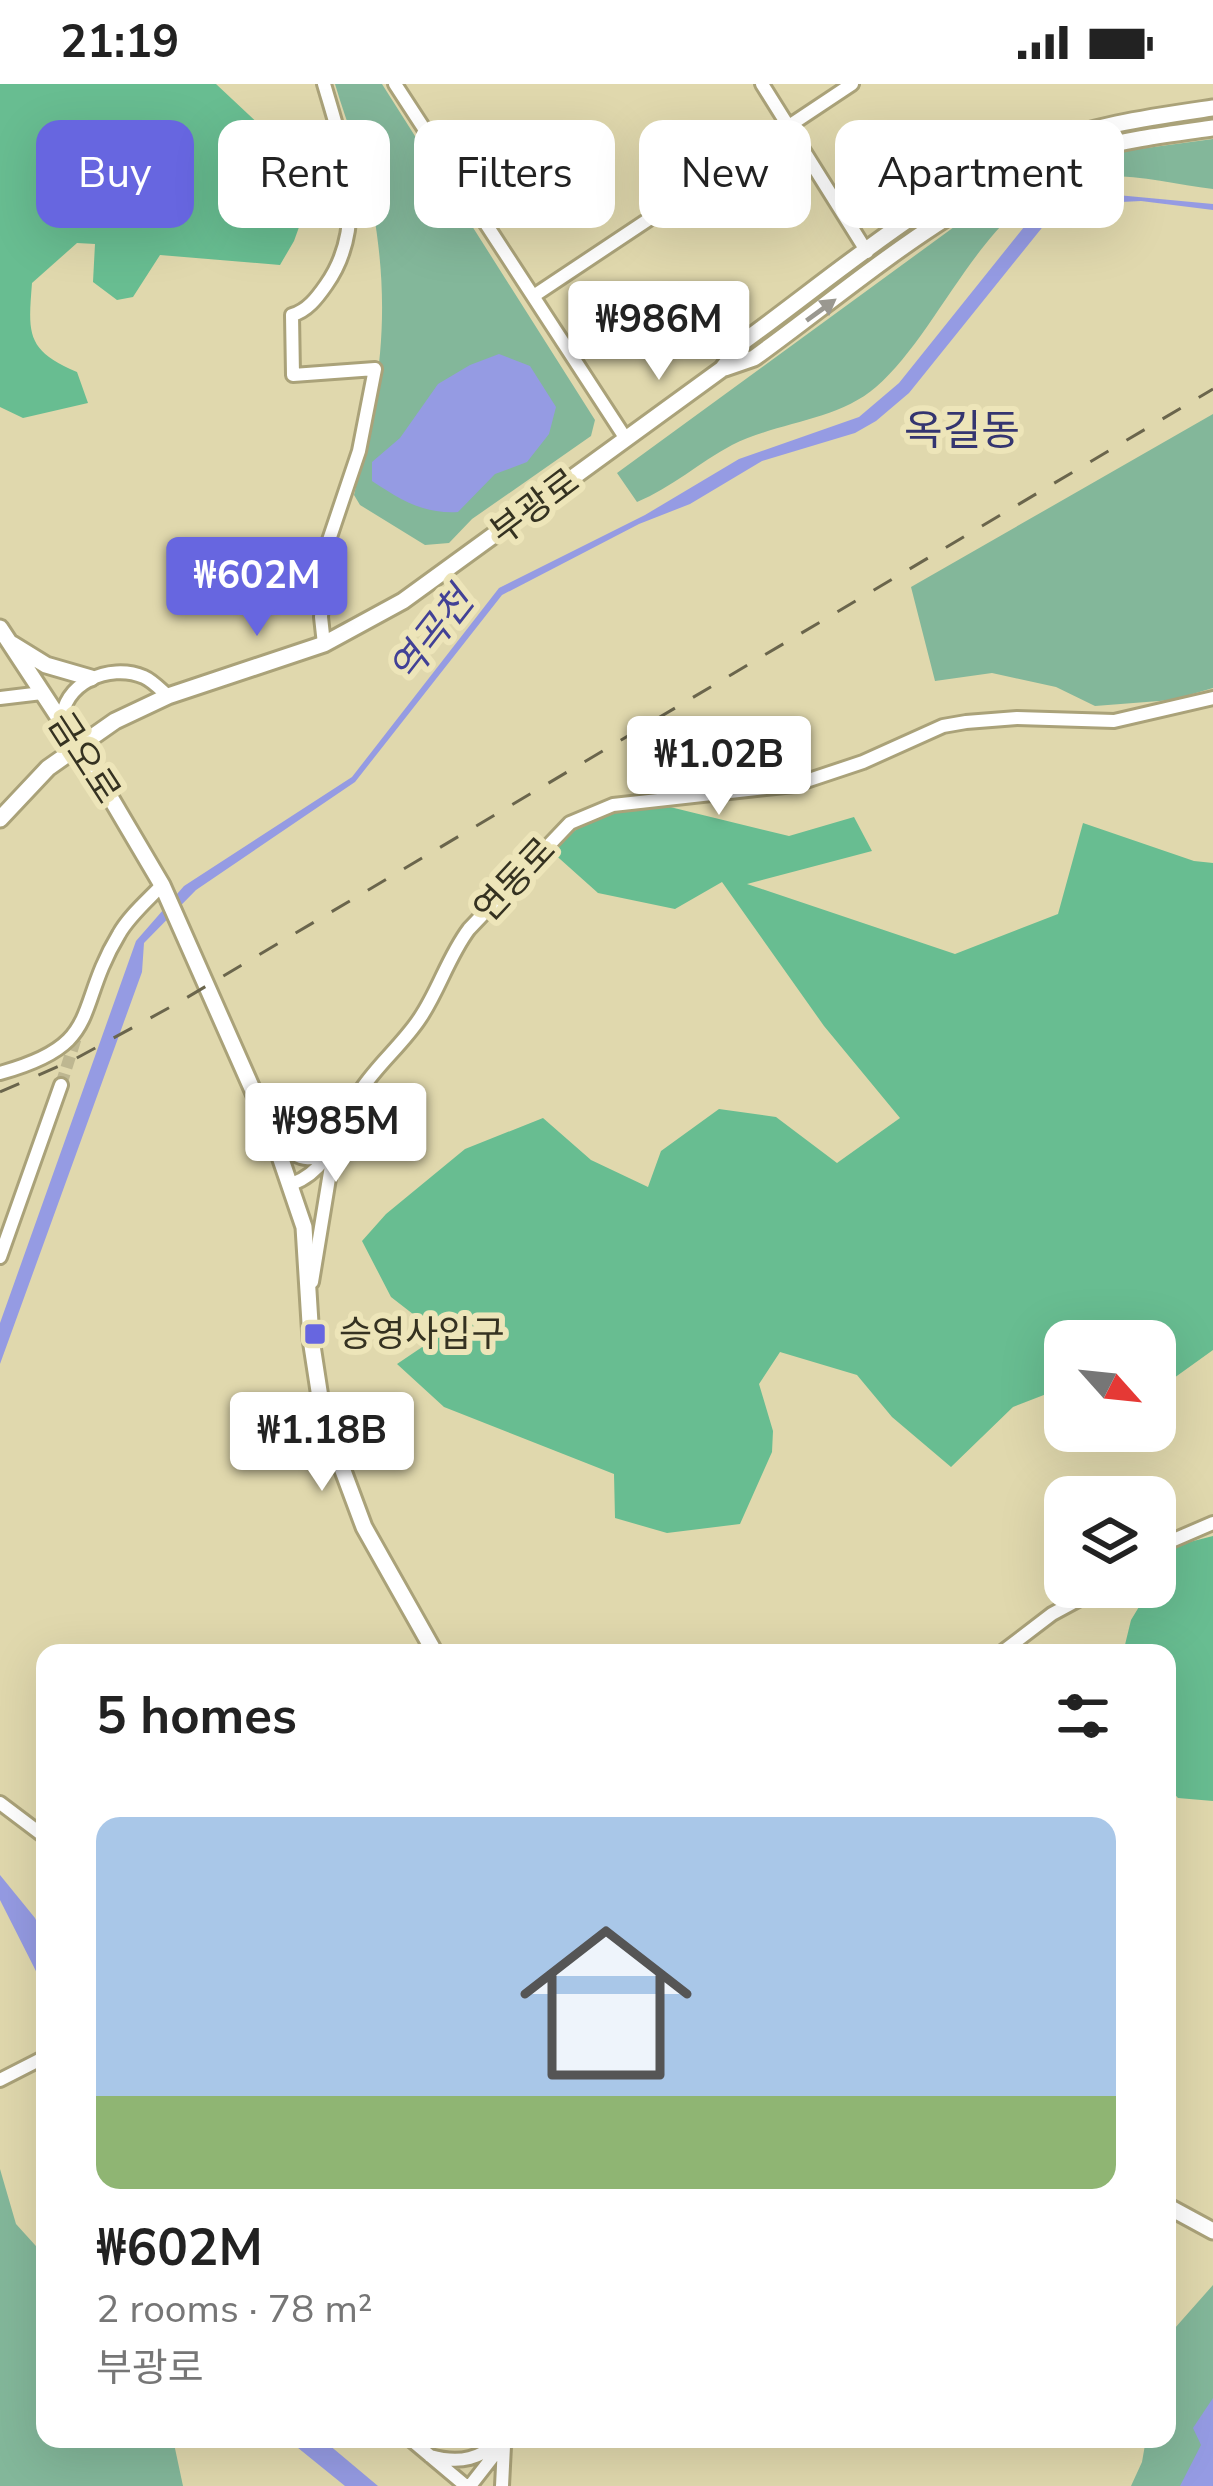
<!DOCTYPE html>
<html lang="en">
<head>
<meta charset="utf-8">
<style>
	:root { --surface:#fff; --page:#f2f2f2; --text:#222; --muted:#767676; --line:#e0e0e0; --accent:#6766e0 }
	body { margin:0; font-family:"Nunito Sans","Noto Sans KR",sans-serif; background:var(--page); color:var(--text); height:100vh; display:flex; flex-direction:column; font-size:45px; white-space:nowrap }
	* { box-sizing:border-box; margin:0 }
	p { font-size:39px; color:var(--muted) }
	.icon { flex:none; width:66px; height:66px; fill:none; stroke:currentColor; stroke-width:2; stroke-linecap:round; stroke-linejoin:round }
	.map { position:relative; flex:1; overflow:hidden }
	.side { position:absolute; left:36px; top:1560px; width:1140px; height:804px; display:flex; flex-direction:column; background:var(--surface); border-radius:24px; box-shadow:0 12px 48px #0002 }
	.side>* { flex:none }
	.top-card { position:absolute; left:36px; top:36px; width:1143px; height:108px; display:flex; gap:24px }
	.needle { width:78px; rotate:117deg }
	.controls { position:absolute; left:1044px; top:1236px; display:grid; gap:24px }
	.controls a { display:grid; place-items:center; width:132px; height:132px; border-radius:24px; background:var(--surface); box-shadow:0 12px 48px #0002; font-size:60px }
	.price { position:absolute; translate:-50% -102px; padding:0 27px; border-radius:12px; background:#fff; color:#222; font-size:39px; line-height:78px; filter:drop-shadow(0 3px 6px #0008) }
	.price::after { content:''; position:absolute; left:50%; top:72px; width:36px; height:27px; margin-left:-18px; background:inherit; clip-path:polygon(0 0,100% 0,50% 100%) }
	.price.on { background:var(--accent); color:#fff }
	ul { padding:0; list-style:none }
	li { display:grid; align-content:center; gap:24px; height:636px; padding:0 60px }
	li+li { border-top:3px solid var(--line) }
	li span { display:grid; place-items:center; height:372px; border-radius:24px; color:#555 }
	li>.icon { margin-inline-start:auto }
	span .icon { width:216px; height:216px; fill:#fffc; stroke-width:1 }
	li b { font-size:51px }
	h2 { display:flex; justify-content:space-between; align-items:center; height:144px; padding:0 60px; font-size:51px }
	.chip { padding:0 42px; border-radius:24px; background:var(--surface); box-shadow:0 12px 48px #0002; font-size:42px; line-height:108px }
	.chip.on { background:var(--accent); color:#fff }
	.status { display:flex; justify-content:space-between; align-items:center; height:84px; padding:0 60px; background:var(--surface); direction:ltr }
	.status svg { height:33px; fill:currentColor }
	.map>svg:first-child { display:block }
	.green { fill:#83b79a }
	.forest { fill:#68bd91 }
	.water { fill:#959be3 }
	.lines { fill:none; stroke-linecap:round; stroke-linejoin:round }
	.minor-tunnel { stroke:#beb791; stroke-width:12; stroke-dasharray:12 6; stroke-linecap:butt }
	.minor-casing { stroke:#aaa279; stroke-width:18 }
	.major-casing { stroke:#aaa279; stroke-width:21 }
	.minor { stroke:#fff; stroke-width:12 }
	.major { stroke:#fff; stroke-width:15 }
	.rail { stroke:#6a654c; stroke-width:3; stroke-dasharray:21 21; stroke-linecap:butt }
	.oneway { fill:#9a9890 }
	.poi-dot { fill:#6766e0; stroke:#ede5b9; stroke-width:4.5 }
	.labels { text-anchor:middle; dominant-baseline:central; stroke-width:12; stroke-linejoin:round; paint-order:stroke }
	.street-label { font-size:36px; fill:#353221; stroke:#ede5b9 }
	.poi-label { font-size:36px; fill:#353221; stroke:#ede5b9; text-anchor:start }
	.water-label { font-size:39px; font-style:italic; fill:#424196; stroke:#ede5b9 }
	.quarter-label { font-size:42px; fill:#343570; stroke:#ede5b9 }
</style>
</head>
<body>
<div class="status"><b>21:19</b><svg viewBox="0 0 49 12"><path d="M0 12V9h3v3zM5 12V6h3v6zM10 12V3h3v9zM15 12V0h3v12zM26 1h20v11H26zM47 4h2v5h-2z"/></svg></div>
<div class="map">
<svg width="1213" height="2402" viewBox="0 0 1213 2402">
	<rect width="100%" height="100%" fill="#e0d8ad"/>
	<!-- green -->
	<path class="green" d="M335,0H382L595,336L591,352L472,435L449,459L425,461L360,421L354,411C379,306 392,234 373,125C365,83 347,41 335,0Z
		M1213,55V105C1172,100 1127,88 1085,93C990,103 943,246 876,303C837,337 777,338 732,361C700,378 671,404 637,418L617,389L991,116L1073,80L1124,67Z
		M1213,330V604L1172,616L1095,622L1056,603L992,589L935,597L911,503Z
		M0,2085L16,2140L45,2172V2355H173L183,2402H0Z
		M1213,2201V2402H1131L1142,2378L1146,2355H1167V2253Z"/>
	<!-- forest -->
	<path class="forest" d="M0,0H216L283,63L307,121L294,157L280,181L160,171L133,213L117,216L93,198L95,160L77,159L32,199C28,250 26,266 77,288L88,319L23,334L0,323Z
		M670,723L789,752L854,733L872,767L747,800L955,870L1058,830L1083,739L1194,777L1213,779V1266L1174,1294L1155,1299V1257H1065V1292L1049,1309L1013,1323L951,1383L892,1333L857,1291L780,1268L759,1300L773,1347L772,1368L740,1440L667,1449L615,1434L614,1390L444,1323L397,1280L440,1251L391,1213L362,1157L386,1130L465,1065L543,1034L591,1076L648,1103L661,1067L719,1025L776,1033L837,1079L900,1034L824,942L722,798L675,825L598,809L551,767C590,728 617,726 670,723Z
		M1213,1452V1717L1178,1714L1167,1702V1569H1123L1131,1536L1151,1503H1155L1170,1463Z"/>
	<!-- water -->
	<path class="water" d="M1085,108L1213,120V126L1141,117L1081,120L1045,140L909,309L876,337L855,349L762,377L690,420L639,440L502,511L355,698L196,806L144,859L142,888L0,1280V1239L136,857L184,802L352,693L499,504L645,431L739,375L859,333L899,299L1028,138L1067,113Z
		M499,270L530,282L556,323L549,350L527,378L495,390L458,428C423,430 401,416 372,397V378L400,354L438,300L470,281Z
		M0,1791L35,1834L45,1855V1905L0,1816Z
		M1213,2314V2402H1180L1201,2361L1193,2344Z
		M287,2355H322L378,2402H345Z"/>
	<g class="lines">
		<!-- minor-tunnel -->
		<path class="minor-tunnel" d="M61,1001L77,950"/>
		<!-- minor casing -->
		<g class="minor-casing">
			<path id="minor" d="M395,0L626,355
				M762,0L867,168
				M535,211L852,0
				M324,560L321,533L327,462L359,367L375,285L293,291L292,231C307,227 317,214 326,201C370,139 343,65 324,0
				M0,614L42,609
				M62,639C61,600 109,578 144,593C153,597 161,606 168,612
				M0,989C105,960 73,926 119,850C129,832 148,816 162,801
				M292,1100C333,1085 340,1040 361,1006C378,980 403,960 420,934C439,906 448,873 469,845L570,739L613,721L794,701L863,678L943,642L966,638L1017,634L1114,637L1213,614
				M0,1173L61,1001
				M312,1198L333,1070
				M1155,1464L1213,1439
				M1001,1569L1052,1530L1102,1503
				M0,1719L45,1753
				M0,1996L45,1973
				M410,2355L466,2402
				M430,2372C462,2381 479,2374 505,2355
				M470,2402L498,2366
				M502,2402L504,2362"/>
		</g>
		<!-- major casing -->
		<g class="major-casing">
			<path id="major" d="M725,284L754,274C858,199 962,104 1087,67C1128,55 1171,50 1213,44
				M0,544L103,701L162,801L273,1052L304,1143L311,1255L323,1333L364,1443L435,1569
				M12,560L46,581L91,594
				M0,735L48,684L115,637L168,612L324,560L403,517L722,285L743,258C834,192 930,108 1034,65C1091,41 1152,33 1213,24
				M276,1054C303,1078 313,1080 338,1054
				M1167,2122L1213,2147"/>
		</g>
		<!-- minor -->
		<use href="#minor" class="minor"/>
		<!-- major -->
		<use href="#major" class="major"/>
		<!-- rail -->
		<path class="rail" d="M0,1008L75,975L176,920L1213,305"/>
	</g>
	<!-- one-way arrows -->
	<defs><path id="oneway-solid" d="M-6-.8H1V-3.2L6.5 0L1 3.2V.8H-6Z" transform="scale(3)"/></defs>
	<use class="oneway" href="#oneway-solid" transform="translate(821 226) rotate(-36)"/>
	<!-- markers -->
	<rect class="poi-dot" x="303" y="1238" width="24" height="24" rx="6"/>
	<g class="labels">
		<!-- street labels -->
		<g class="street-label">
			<text transform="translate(535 423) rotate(-37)">부광로</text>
			<text transform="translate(84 674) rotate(57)">금오로</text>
			<text transform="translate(515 796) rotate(-47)">연동로</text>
		</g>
		<!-- poi labels -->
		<g class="poi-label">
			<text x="339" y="1250">승영사입구</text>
		</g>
		<!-- water labels -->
		<g class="water-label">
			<text transform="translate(432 552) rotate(-52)">역곡천</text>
		</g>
		<!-- quarter labels -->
		<g class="quarter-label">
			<text x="962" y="347">옥길동</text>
		</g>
	</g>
</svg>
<div class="controls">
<a><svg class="needle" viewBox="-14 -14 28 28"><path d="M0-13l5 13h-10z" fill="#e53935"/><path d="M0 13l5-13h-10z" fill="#767676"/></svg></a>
<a><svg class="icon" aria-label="layers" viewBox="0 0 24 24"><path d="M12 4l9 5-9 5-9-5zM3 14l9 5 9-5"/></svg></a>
</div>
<b class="price" style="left:659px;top:299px">₩986M</b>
<b class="price on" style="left:257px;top:555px">₩602M</b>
<b class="price" style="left:719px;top:734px">₩1.02B</b>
<b class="price" style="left:336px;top:1101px">₩985M</b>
<b class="price" style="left:322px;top:1410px">₩1.18B</b>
<div class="top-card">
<a class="chip on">Buy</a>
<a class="chip">Rent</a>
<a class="chip">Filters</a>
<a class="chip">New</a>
<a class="chip">Apartment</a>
</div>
<section class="side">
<h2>5 homes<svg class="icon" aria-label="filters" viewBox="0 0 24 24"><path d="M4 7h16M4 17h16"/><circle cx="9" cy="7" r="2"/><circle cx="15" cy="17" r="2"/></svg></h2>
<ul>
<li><span style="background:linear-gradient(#a9c7e8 75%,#8fb573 0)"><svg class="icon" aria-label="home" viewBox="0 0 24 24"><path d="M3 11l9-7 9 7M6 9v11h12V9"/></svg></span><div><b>₩602M</b><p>2 rooms · 78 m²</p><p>부광로</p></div></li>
</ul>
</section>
</div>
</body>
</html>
